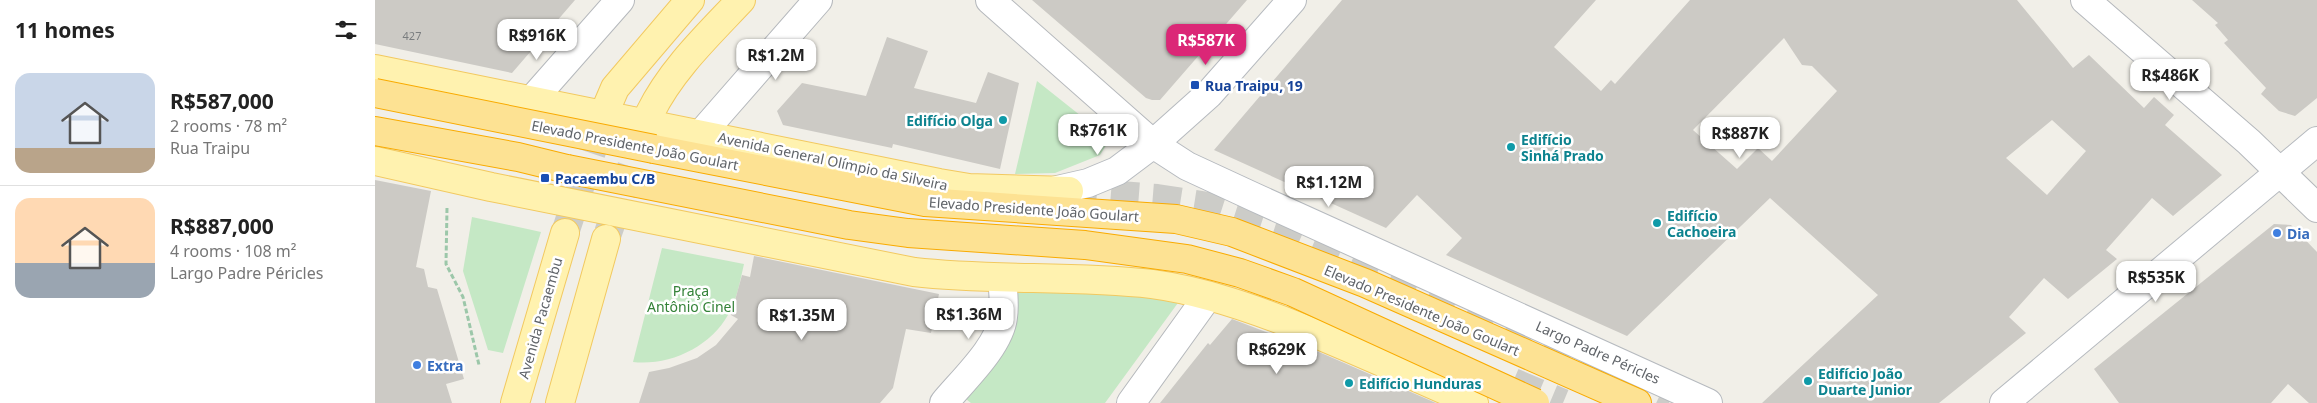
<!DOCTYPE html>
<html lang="en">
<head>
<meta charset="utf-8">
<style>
	:root { --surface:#fff; --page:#f6f6f6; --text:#222; --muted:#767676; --line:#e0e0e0; --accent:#db2777 }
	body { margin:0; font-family:"Noto Sans",sans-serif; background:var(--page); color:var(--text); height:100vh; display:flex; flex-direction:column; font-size:19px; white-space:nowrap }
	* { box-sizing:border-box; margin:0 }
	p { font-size:16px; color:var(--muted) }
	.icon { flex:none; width:28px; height:28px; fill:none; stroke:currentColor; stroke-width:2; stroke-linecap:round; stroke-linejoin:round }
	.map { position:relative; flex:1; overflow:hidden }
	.details { display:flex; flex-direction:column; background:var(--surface); width:375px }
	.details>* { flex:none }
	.price { position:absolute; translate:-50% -42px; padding:0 11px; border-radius:10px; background:#fff; color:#222; font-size:16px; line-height:32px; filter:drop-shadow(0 1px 2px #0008) }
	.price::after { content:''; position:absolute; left:50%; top:30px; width:15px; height:11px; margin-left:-8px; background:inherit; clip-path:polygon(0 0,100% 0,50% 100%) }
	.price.active { background:var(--accent); color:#fff }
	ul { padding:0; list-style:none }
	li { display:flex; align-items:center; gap:15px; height:125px; padding:0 15px }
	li+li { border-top:1px solid var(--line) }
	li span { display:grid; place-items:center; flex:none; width:140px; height:100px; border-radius:15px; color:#555 }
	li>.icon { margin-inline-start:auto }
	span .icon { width:60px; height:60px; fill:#fffc; stroke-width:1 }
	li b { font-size:21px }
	h2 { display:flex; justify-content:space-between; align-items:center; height:60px; padding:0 15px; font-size:21px }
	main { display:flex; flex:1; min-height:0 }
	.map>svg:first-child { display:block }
	.green { fill:#c5e8c5 }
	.building { fill:#cccac5; fill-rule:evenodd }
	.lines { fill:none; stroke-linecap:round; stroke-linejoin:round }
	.primary-tunnel { stroke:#ccccc8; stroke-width:28; stroke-dasharray:28 14; stroke-linecap:butt }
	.street-casing { stroke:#b5b8bc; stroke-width:30 }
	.secondary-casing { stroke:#b6babf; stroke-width:30 }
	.primary-casing { stroke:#f2c960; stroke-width:30 }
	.highway-casing { stroke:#f9ab00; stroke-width:30 }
	.path { stroke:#9cc7a9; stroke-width:3; stroke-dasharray:5 2.5; stroke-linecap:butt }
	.street { stroke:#fff; stroke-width:28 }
	.secondary { stroke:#fff; stroke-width:28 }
	.primary { stroke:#fff2af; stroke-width:28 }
	.highway { stroke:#fde293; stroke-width:28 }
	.highway-bridge-casing { stroke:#f9ab00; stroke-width:30; stroke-linecap:butt }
	.highway-bridge { stroke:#fde293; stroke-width:28 }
	.transit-dot { fill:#1a4fb4; stroke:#fff; stroke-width:2 }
	.culture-dot { fill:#0f9aa8; stroke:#fff; stroke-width:2 }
	.shop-dot { fill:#3f7fe0; stroke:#fff; stroke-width:2 }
	.labels { text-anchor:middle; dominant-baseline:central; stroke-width:5; stroke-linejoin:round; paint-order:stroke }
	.number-label { font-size:11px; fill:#7a7d7f }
	.transit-label { font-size:14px; font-weight:bold; fill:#164399; stroke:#fff; text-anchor:start }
	.culture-label { font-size:14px; font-weight:bold; fill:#0d838f; stroke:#fff; text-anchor:start }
	.street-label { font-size:14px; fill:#5f6368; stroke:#fff }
	.shop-label { font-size:14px; font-weight:bold; fill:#366cbe; stroke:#fff; text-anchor:start }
	.park-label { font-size:14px; fill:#348238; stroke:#fff }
</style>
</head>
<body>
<main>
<section class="details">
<h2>11 homes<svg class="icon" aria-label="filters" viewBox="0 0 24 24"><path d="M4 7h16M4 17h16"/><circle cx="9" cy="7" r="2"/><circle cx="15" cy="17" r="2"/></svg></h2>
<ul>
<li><span style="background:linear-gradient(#c9d6e8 75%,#b9a48a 0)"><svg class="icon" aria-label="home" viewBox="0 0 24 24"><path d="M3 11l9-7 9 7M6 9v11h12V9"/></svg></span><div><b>R$587,000</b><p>2 rooms · 78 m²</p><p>Rua Traipu</p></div></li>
<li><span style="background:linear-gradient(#ffd9b3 65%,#9aa5b1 0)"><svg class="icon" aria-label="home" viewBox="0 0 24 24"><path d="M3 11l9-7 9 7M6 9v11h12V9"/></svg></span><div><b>R$887,000</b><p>4 rooms · 108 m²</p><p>Largo Padre Péricles</p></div></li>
</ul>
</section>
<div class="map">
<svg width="1942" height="403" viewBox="0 0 1942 403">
	<rect width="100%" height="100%" fill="#f1efe8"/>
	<!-- green -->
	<path class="green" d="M662,81L735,139L725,155L680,173L640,174Z
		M97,217L166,232L128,353L113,350L88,271Z
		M287,248L369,264C365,281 362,300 353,315C335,347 295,366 258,362Z
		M633,284L808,296L730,403H596L587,396Z"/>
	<!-- building -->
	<path class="building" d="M0,0H200L137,73L0,44Z
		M657,0H872L785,100H777L771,98Z
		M967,0H1221L1179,47L1226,91L1236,80L1240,84L1315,0H1642L1698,68L1714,55L1769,108L1779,97L1799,115L1790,125L1847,175L1798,216L1777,198L1731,250L1742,259L1693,299L1669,278L1634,317L1651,333L1564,403H1387L1503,295L1395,198L1252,336L1071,255L1087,238L1042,195L1011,228L839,150ZM1409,38L1427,65L1437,66L1462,91L1397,161L1383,148L1362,169L1318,130ZM1677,120L1711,151L1672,195L1631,158Z
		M1817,0H1942V98L1920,116L1904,111L1886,94L1891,88L1849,43L1853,40L1840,25L1843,23Z
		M512,37L553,51L539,88L601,103L613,72L644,83L625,169L518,144L517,148L408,125L402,111L427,83L491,96Z
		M0,180L56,191L41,267L49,269L53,287L62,289L89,379L71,384L77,403H0Z
		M1899,224L1916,225L1942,252V403H1934L1913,384L1896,403H1744L1719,369Z
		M379,256L564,294L556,333L531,329L518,388L505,403H264L274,372L294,368L322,358L341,345L363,319L356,315L367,275L375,277Z
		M857,319L944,352L1061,403H785L833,343L835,345Z"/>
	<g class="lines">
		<!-- primary-tunnel -->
		<path class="primary-tunnel" d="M694,191L782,198L833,206L901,228L1130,326L1294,403
			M190,233L229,115
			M233,233L271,125
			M1138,382L1188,403"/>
		<!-- street casing -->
		<g class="street-casing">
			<path id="street" d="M615,0L778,144
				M1710,0L1874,142L1942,208
				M157,100L245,0
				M326,134L443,0
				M569,403C587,381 625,346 628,317C630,304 628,290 627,278
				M756,403L833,296"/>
		</g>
		<!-- secondary casing -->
		<g class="secondary-casing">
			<path id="secondary" d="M778,144L812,166L879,197L1333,403
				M678,191L713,183L742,171L778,144L834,94L917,0
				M1629,403L1942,141"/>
		</g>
		<!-- primary casing -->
		<g class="primary-casing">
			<path id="primary" d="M0,69L564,183L594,188L694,191
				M231,109L240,88L315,0
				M275,113C296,70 333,35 366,0
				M0,161L116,187L539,272C618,281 698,275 777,284C829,291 880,309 929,329C986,352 1043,378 1099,403
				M140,403L190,233
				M185,403L231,239"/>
		</g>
		<!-- highway casing -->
		<g class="highway-casing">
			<path id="highway" d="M0,131L143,157L192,169
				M279,149L550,202L801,219L857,232L990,283L1262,403"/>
		</g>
		<!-- path -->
		<path class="path" d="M72,208L71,264L88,297L104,365"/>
		<!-- street -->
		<use href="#street" class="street"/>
		<!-- secondary -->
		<use href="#secondary" class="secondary"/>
		<!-- primary -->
		<use href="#primary" class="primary"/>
		<!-- highway -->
		<use href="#highway" class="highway"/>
		<!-- highway-bridge casing -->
		<g class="highway-bridge-casing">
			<path id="highway-bridge" d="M0,93L279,149
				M192,169L474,225L533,233L710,245L812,259L865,273L918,292L1160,403"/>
		</g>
		<!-- highway-bridge -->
		<use href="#highway-bridge" class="highway-bridge"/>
	</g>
	<!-- markers -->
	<g class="transit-dot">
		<rect x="815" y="80" width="10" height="10" rx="2.5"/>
		<rect x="165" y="173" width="10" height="10" rx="2.5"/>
	</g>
	<g class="culture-dot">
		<circle cx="628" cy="120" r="5"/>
		<circle cx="1136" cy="147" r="5"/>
		<circle cx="1282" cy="223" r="5"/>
		<circle cx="1433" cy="381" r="5"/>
		<circle cx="974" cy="383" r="5"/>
	</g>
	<g class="shop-dot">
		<circle cx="1902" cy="233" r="5"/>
		<circle cx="42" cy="365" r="5"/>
	</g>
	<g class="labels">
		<!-- number labels -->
		<g class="number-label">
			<text x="37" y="35">427</text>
		</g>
		<!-- transit labels -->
		<g class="transit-label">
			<text x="830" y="85">Rua Traipu, 19</text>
			<text x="180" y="178">Pacaembu C/B</text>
		</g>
		<!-- culture labels -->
		<g class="culture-label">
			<text x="618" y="120" text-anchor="end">Edifício Olga</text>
			<text x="1146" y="139">Edifício<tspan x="1146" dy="16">Sinhá Prado</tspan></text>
			<text x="1292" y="215">Edifício<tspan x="1292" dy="16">Cachoeira</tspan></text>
			<text x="1443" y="373">Edifício João<tspan x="1443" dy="16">Duarte Junior</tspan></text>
			<text x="984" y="383">Edifício Hunduras</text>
		</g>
		<!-- street labels -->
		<g class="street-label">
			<text transform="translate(260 145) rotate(11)">Elevado Presidente João Goulart</text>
			<text transform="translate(458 161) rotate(12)">Avenida General Olímpio da Silveira</text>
			<text transform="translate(659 209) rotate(4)">Elevado Presidente João Goulart</text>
			<text transform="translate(1047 310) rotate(23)">Elevado Presidente João Goulart</text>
			<text transform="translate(165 318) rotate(-74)">Avenida Pacaembu</text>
			<text transform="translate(1223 352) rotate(24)">Largo Padre Péricles</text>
		</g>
		<!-- shop labels -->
		<g class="shop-label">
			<text x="1912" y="233">Dia</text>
			<text x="52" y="365">Extra</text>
		</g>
		<!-- park labels -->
		<g class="park-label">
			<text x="316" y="290">Praça<tspan x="316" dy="16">Antônio Cinel</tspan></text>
		</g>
	</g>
</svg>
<b class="price" style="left:162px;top:61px">R$916K</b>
<b class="price active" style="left:831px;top:66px">R$587K</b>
<b class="price" style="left:401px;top:81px">R$1.2M</b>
<b class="price" style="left:1795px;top:101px">R$486K</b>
<b class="price" style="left:723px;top:156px">R$761K</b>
<b class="price" style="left:1365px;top:159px">R$887K</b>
<b class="price" style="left:954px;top:208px">R$1.12M</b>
<b class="price" style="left:1781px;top:303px">R$535K</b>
<b class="price" style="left:594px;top:340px">R$1.36M</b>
<b class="price" style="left:427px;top:341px">R$1.35M</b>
<b class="price" style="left:902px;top:375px">R$629K</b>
</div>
</main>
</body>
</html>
